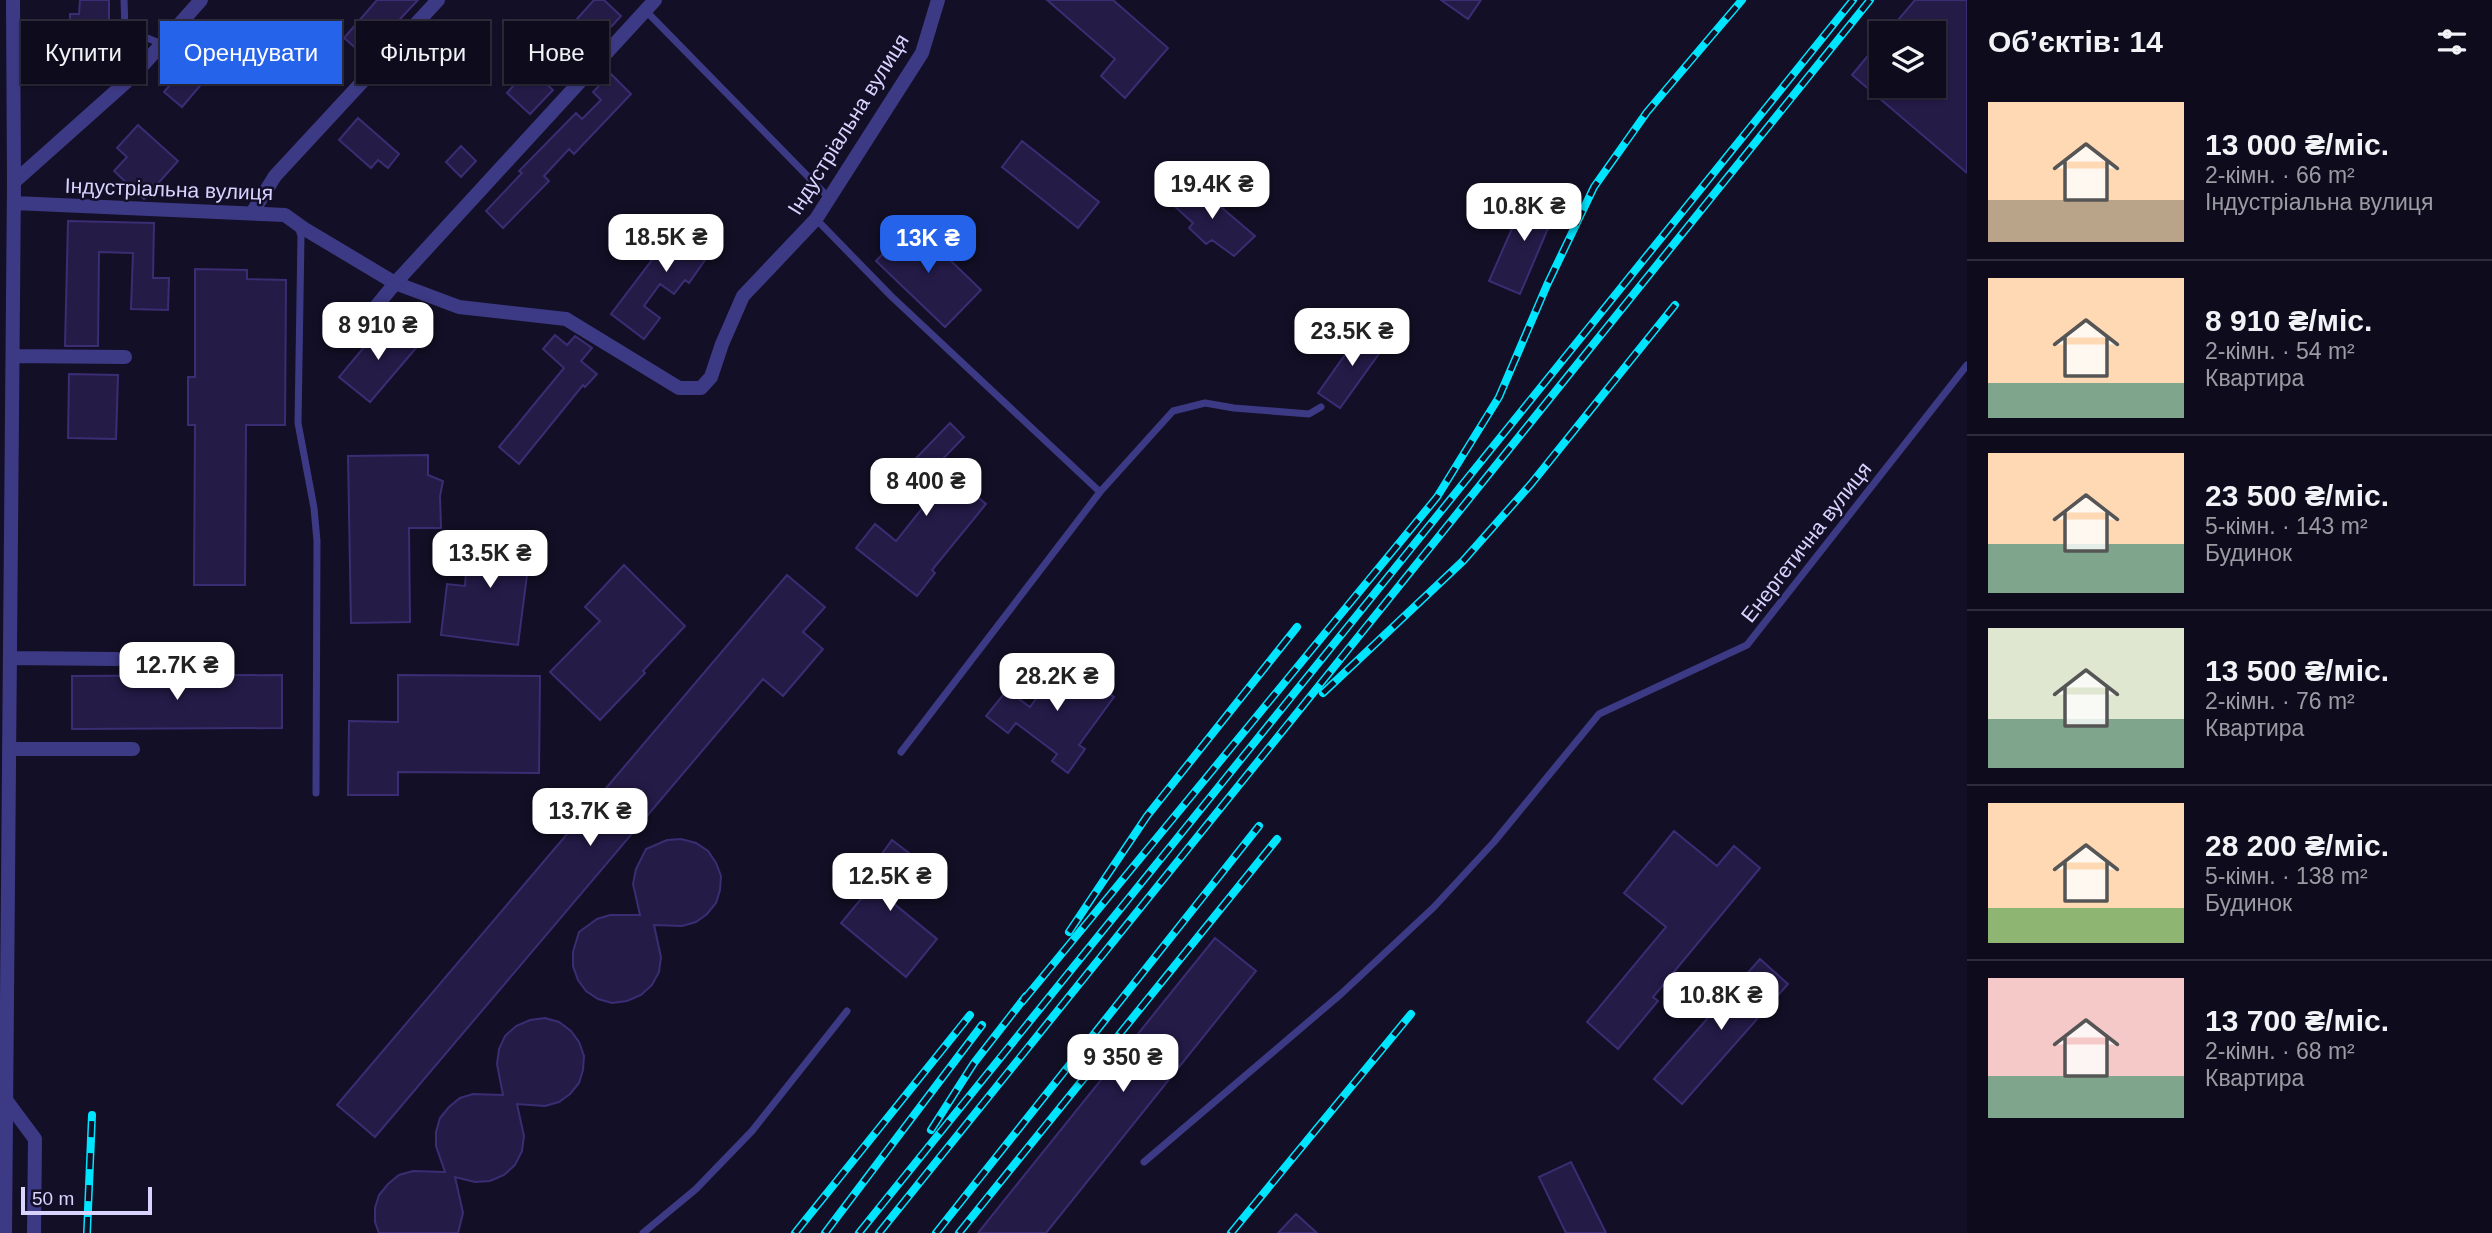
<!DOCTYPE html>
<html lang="uk">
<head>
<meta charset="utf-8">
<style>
	:root { --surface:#0e0b1c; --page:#171425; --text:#f1f3f6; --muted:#9b9ba3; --line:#2e2b3b; --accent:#2563eb }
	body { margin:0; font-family:Arial,sans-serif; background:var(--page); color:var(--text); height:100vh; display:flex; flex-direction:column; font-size:26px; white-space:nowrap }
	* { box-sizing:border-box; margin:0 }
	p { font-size:23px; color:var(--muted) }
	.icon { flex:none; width:38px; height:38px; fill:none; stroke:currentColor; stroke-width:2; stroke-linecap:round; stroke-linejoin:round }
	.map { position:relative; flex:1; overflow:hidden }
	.panel { display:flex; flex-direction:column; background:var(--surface); width:525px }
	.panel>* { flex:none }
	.top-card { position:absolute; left:21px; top:21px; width:665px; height:63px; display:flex; gap:14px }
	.tools { position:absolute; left:1869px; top:21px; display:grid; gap:14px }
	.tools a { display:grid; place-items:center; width:77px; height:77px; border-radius:0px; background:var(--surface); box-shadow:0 2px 5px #0004,0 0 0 2px var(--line); font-size:35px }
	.scale { position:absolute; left:21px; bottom:18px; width:131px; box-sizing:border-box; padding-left:7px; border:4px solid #d9d4ff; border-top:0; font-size:19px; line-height:24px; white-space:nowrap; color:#d9d4ff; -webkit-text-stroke:5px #130f26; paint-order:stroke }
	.price { position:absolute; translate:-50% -60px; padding:0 16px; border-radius:14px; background:#fff; color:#222; font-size:23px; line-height:46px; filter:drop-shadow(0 2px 4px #0008) }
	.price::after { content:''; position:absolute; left:50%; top:42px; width:21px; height:16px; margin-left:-10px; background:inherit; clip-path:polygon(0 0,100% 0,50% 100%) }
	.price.active { background:var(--accent); color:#fff }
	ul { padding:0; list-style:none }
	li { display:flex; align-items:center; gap:21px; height:175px; padding:0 21px }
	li+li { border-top:2px solid var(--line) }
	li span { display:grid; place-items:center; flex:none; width:196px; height:140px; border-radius:0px; color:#555 }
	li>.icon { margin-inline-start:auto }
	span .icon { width:84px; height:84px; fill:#fffc; stroke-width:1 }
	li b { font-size:30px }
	h2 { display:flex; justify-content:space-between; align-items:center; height:84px; padding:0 21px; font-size:30px }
	.chip { padding:0 24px; border-radius:0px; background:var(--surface); box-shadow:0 2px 5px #0004,0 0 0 2px var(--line); font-size:24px; line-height:63px }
	.chip.active { background:var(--accent); color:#fff }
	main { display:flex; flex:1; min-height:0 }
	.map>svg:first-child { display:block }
	.building { fill:#241b47; stroke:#3b2d73; stroke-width:2 }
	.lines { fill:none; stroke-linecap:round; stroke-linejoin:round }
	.service { stroke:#3d3a85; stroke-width:7 }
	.minor { stroke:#3d3a85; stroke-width:14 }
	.rail-casing { stroke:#00e5ff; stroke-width:8 }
	.rail { stroke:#130f26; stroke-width:5; stroke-dasharray:16; stroke-linecap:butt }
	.labels { text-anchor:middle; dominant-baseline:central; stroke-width:5; stroke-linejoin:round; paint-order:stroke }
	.street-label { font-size:21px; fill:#d9d4ff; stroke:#130f26 }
</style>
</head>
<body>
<main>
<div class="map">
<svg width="1967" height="1233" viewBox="0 0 1967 1233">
	<rect width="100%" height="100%" fill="#130f26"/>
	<!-- building -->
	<path class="building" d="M80,0H109V41H135V60L131,64H125L124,71L109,85H69L70,14H79Z
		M377,0H418L365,56L344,38Z
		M594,0H604L621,16L598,41L576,20Z
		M1047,0H1113L1168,48L1125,98L1101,76L1115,59Z
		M1441,0H1481L1468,19Z
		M1915,0H1967V173L1852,75L1881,40V86H1934V33H1887Z
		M192,59L210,74L182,107L164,92Z
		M529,68L553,90L530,114L507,93Z
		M611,74L631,94L574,154L569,149L544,176L549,181L503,228L486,211L522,173L519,171L576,113L582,119L601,100L593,92Z
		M358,118L399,154L388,168L378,160L371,168L339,140Z
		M138,125L178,161L144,199L114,171L127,157L117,148Z
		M1022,141L1099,202L1078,228L1002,167Z
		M461,146L476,161L461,177L446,162Z
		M1193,183L1255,236L1234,256L1212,240L1206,244L1189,228L1193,223L1172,204Z
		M1528,192L1558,205L1520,294L1489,281Z
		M686,215L719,240L689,283L685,280L674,294L660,284L644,306L660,318L644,339L611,314Z
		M68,221L154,223L153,278H169L168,310L131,309L133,253L99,252L98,346H65Z
		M912,223L981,290L945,327L876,261Z
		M195,269L247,270V279L286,280L285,425H246L245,585H194L195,425H188V377H195Z
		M385,322L416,348L370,402L339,377Z
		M1364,328L1386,344L1340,408L1318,393Z
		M555,335L567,345L575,336L592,348L581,361L597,374L585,387L583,385L519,464L499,447L564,368L543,349Z
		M69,374L118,375L116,439L68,438Z
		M950,423L964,437L938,464L986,504L932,570L935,573L917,596L856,548L875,524L896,541L924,506L896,479Z
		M428,455V475L443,481L440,496L441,528H409L410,622L351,623L348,456Z
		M469,531L532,536L518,645L441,635L447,584L465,586Z
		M624,565L685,626L643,671L645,673L600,720L550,672L600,621L585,607Z
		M787,575L825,607L803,632L823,649L783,696L763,679L375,1137L337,1105Z
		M1064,660L1114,697L1079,745L1085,749L1068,773L1052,761L1057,754L1016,723L1008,733L986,716L1007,690L1030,707Z
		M282,675V728L72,729V676Z
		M398,675L540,676L539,773L398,772V795H348L349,721L398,722Z
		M1674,831L1717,866L1734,846L1760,868L1653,997L1658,1001L1618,1049L1587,1022L1666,927L1624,893Z
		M681,839L696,843L708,851L716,863L721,876L720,890L716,903L707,914L696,922L682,926L654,925L661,957L659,972L652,985L641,995L627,1001L612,1003L598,999L586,991L578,980L573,966V952L579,932L597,919L610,915H640L633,884L636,869L646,849L667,840Z
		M892,840L922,863L892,902L937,939L906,977L841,923L876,881L867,874Z
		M1215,938L1256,971L1046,1233H978Z
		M1760,959L1788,984L1682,1104L1654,1079Z
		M545,1018L559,1022L571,1031L579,1042L584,1056L583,1070L579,1083L570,1094L559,1102L545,1106L517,1104L524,1136L522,1151L515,1165L504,1175L490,1181L475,1182L455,1177L463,1213L458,1233H379L375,1222V1208L379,1195L388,1184L399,1175L413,1171L445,1172L436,1146V1132L440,1118L449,1107L460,1098L473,1094L503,1095L497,1064L499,1049L505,1036L516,1026L530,1020Z
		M1571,1162L1606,1233H1566L1539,1177Z
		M1296,1214L1317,1233H1278Z"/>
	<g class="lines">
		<!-- service -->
		<path class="service" d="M124,0L125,29L162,44
			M646,11L829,198
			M816,219L891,296L1100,492L1173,411L1205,403L1234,408L1309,414L1321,407
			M298,226L301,236L298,423L314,508L317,541L316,793
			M901,752L1100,492
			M1144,1162L1341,994L1434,907L1494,842L1599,714L1747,645L1967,365
			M643,1233L696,1189L752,1131L847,1011"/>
		<!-- minor -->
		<path class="minor" d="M14,182L134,75L201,0
			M14,203L285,215L303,228L395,283L459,307L566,319L679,388H701L711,377L722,344L743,296L816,219L922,53L938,0
			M252,213L275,176L438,0
			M360,326L397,281L655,0
			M13,356L125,357
			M10,658L117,659
			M9,749H133
			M6,1100L35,1139L34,1233
			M5,1233L14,182L13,0"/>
		<!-- rail casing -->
		<g class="rail-casing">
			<path id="rail" d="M1323,693L1463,561L1531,484L1675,305
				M1069,932L1147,816L1297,627
				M1022,1002L1437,497L1499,397L1547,285L1594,187L1647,112L1742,0
				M931,1130L974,1063L1026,996
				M87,1233L92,1115
				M795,1233L970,1015
				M825,1233L982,1025
				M859,1233L1853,0
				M879,1233L1870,0
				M936,1233L1259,826
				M959,1233L1277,839
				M1231,1233L1411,1014"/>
		</g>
		<!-- rail -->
		<use href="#rail" class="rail"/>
	</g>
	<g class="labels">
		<!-- street labels -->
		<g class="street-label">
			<text transform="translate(848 124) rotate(-58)">Індустріальна вулиця</text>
			<text transform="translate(169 189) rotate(2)">Індустріальна вулиця</text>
			<text transform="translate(1806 542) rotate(-52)">Енергетична вулиця</text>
		</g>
	</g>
</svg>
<div class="tools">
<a><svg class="icon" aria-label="layers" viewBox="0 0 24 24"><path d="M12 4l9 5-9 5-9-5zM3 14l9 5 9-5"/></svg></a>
</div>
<div class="scale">50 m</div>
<b class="price" style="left:1212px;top:221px">19.4K ₴</b>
<b class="price" style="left:1524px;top:243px">10.8K ₴</b>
<b class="price" style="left:666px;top:274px">18.5K ₴</b>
<b class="price active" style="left:928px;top:275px">13K ₴</b>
<b class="price" style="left:378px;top:362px">8 910 ₴</b>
<b class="price" style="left:1352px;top:368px">23.5K ₴</b>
<b class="price" style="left:926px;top:518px">8 400 ₴</b>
<b class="price" style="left:490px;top:590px">13.5K ₴</b>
<b class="price" style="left:177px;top:702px">12.7K ₴</b>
<b class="price" style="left:1057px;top:713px">28.2K ₴</b>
<b class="price" style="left:590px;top:848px">13.7K ₴</b>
<b class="price" style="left:890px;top:913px">12.5K ₴</b>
<b class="price" style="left:1721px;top:1032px">10.8K ₴</b>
<b class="price" style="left:1123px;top:1094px">9 350 ₴</b>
<div class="top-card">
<a class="chip">Купити</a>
<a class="chip active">Орендувати</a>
<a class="chip">Фільтри</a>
<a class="chip">Нове</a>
</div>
</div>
<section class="panel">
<h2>Об’єктів: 14<svg class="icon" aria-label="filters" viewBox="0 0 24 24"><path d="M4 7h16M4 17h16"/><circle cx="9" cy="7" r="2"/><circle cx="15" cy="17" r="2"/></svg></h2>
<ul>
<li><span style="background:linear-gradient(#ffd9b3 70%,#b9a48a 0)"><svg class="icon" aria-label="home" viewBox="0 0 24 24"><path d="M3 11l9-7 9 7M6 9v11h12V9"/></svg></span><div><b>13 000 ₴/міс.</b><p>2-кімн. · 66 m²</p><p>Індустріальна вулиця</p></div></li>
<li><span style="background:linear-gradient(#ffd9b3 75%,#7fa58c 0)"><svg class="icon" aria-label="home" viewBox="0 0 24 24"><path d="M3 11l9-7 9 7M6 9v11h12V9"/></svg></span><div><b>8 910 ₴/міс.</b><p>2-кімн. · 54 m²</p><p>Квартира</p></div></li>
<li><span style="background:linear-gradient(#ffd9b3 65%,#7fa58c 0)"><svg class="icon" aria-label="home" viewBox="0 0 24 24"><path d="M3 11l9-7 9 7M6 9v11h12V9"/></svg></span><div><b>23 500 ₴/міс.</b><p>5-кімн. · 143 m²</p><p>Будинок</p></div></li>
<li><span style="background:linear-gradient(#dfe7d0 65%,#7fa58c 0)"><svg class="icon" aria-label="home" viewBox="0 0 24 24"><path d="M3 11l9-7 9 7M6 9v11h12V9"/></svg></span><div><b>13 500 ₴/міс.</b><p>2-кімн. · 76 m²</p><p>Квартира</p></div></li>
<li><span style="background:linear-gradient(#ffd9b3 75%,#8fb573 0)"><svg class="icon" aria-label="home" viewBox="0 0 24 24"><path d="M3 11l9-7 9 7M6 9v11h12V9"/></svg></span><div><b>28 200 ₴/міс.</b><p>5-кімн. · 138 m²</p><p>Будинок</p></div></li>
<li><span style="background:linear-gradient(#f6c9c9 70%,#7fa58c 0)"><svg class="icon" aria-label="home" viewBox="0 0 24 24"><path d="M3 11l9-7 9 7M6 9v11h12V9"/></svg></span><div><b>13 700 ₴/міс.</b><p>2-кімн. · 68 m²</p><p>Квартира</p></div></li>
</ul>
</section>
</main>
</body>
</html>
